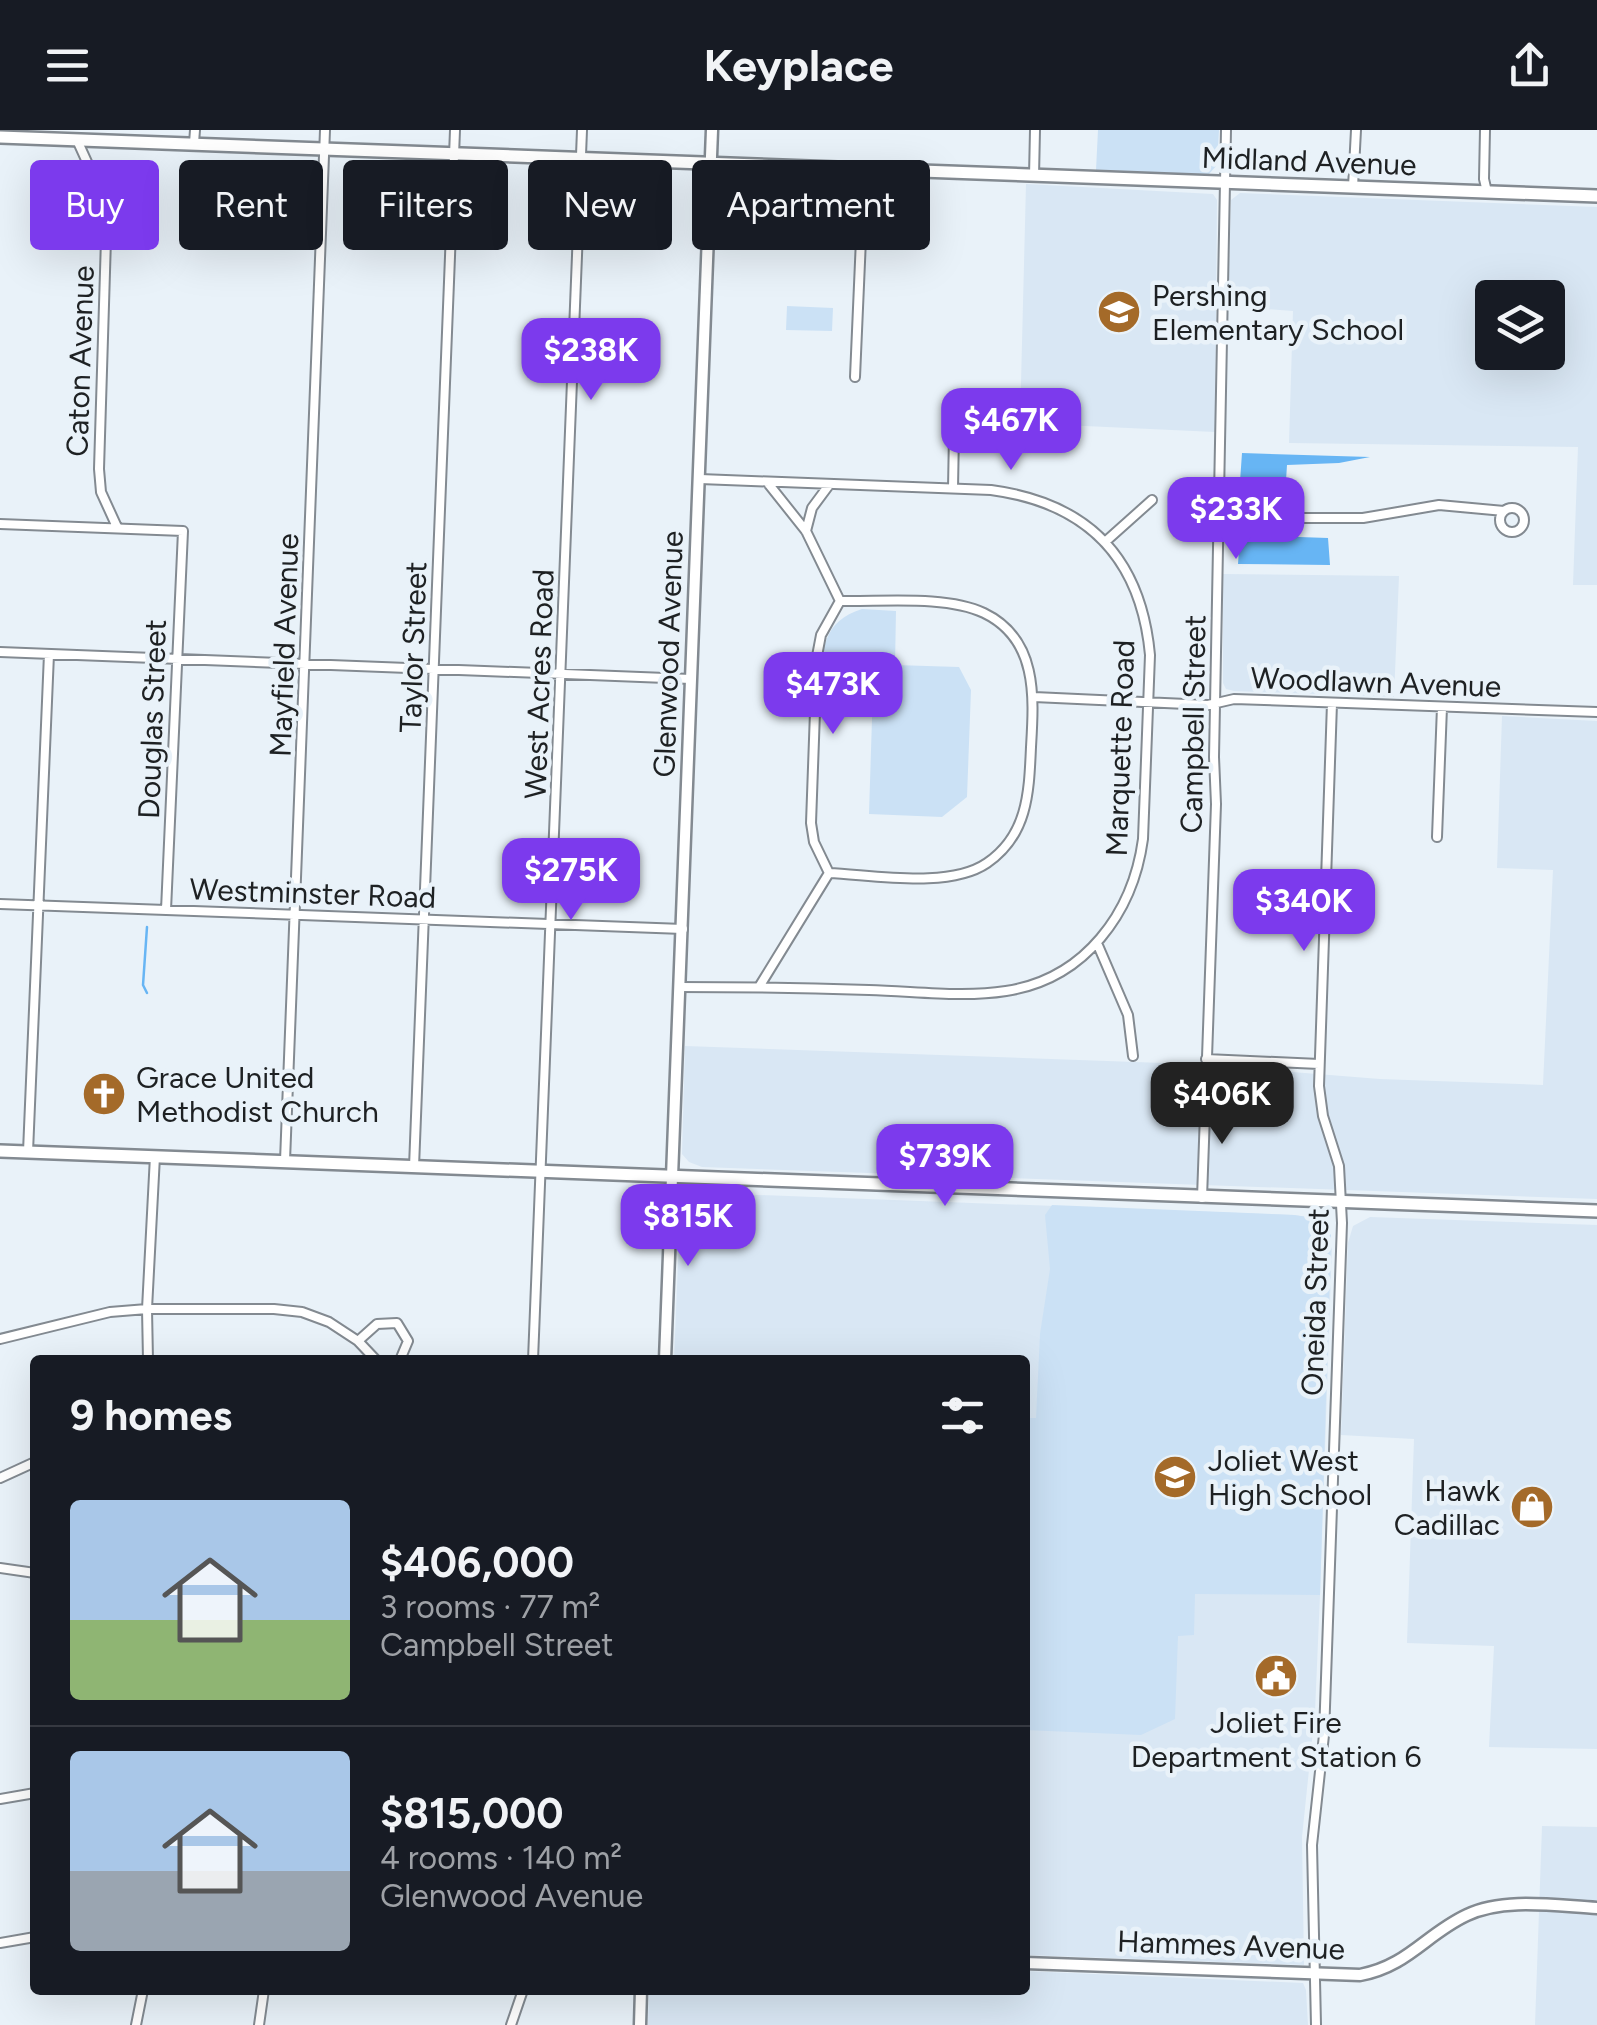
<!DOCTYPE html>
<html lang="en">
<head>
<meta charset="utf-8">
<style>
	:root { --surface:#171b24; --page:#20242c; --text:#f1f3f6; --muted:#9ea1a6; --line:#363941; --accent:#7c3aed }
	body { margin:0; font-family:Figtree,sans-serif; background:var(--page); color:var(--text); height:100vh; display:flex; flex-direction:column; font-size:38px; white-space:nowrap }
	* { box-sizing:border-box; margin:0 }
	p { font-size:32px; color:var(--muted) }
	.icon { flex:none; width:55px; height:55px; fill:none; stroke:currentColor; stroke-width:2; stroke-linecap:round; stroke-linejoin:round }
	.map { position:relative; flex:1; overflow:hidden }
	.sheet { position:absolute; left:30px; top:1225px; width:1000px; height:640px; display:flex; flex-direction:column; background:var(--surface); border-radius:10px; box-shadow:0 10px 40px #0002 }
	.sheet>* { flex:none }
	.hud { position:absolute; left:30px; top:30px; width:1000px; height:90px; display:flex; gap:20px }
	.tools { position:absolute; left:1475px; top:150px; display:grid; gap:20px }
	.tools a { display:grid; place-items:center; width:90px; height:90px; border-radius:10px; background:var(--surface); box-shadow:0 10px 40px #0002; font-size:50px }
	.price { position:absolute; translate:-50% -85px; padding:0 22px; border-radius:20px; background:var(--accent); color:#fff; font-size:32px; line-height:65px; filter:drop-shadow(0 2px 5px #0008) }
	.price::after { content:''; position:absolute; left:50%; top:60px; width:30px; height:22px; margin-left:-15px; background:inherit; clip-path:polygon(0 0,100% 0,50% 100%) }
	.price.current { background:#222; color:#fff }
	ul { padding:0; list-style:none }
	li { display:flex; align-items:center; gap:30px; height:250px; padding:0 40px }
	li+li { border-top:2px solid var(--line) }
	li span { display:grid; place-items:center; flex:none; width:280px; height:200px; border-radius:10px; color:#555 }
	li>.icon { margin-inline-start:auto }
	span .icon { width:120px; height:120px; fill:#fffc; stroke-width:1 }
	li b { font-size:42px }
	h2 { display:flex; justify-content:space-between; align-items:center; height:120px; padding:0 40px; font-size:42px }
	.pill { padding:0 35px; border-radius:10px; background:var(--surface); box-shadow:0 10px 40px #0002; font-size:35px; line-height:90px }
	.pill.current { background:var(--accent); color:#fff }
	header { display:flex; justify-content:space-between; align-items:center; height:130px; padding:0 40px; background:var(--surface); font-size:45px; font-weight:700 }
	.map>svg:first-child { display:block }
	.built { fill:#d9e7f4; fill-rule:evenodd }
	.green { fill:#cbe1f5 }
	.water { fill:#67b5f4 }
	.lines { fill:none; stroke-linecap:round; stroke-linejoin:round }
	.stream { stroke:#67b5f4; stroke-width:2.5 }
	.minor-casing { stroke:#838a91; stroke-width:12 }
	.tertiary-casing { stroke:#838a91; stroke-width:15 }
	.secondary-casing { stroke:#838a91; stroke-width:16 }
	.minor { stroke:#fff; stroke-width:8 }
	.tertiary { stroke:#fff; stroke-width:10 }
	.secondary { stroke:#fff; stroke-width:11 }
	.labels { text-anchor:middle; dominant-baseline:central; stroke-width:9; stroke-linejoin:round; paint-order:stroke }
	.street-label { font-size:30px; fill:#1e2123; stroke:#e9f2f9 }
	.poi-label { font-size:30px; fill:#1e2123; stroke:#e9f2f9; text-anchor:start }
</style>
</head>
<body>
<header><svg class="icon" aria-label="menu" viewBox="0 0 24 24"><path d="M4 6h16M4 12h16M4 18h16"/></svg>Keyplace<svg class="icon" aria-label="share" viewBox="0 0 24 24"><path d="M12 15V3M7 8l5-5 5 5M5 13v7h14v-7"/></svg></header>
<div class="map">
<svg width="1597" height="1895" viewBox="0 0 1597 1895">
	<rect width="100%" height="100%" fill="#e9f2f9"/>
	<!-- built -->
	<path class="built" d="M1026,54L1213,64L1217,70L1215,302L1020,293Z
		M1240,63L1597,77V455H1573L1578,317L1289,313L1293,181L1228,176L1231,70ZM1492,168H1548V222H1492Z
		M1223,444L1399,446L1394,567L1234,561L1226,559L1223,553Z
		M1502,586L1597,591V1069L702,1037L689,1032L682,1024L685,916L1191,934L1380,949L1543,955L1553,740L1497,738Z
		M706,1063L1294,1085L1321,1089L1327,1095L1332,1115L1320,1465L1315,1582L1302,1707L1304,1835L1025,1825V1230H674L680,1083L684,1070Z
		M1370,1087L1597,1095V1619L1489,1617L1494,1516L1407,1513L1414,1309L1341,1305L1348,1113L1353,1096Z
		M1542,1696L1597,1697V1895H1535Z
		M1025,1841L1303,1853L1306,1860L1308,1895H648L649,1860H1025Z"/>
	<!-- green -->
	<path class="green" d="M1098,0H1219L1217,35L1208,45L1096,40Z
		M787,176L833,178L832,201L786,200Z
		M862,479L896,481L895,535L959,537L971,560L967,667L942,687L869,684L873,557L821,555C822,519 823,491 862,479Z
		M1052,1075L1294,1085L1321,1089L1331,1103L1320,1465L1195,1464L1194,1505L1178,1506L1175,1589L1141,1605L1025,1600V1288H1036L1040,1204L1050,1139L1045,1085Z"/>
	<!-- water -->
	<path class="water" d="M1242,323L1370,327L1339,333L1287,335L1285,366H1239Z
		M1240,405L1328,408L1330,435L1238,434Z"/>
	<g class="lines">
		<!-- stream -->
		<path class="stream" d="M147,863L143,855L147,797"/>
		<!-- minor casing -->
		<g class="minor-casing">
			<path id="minor" d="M1485,0L1484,49L1487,62
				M77,10L107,76L99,339L101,362L117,397
				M194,13L195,0
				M1034,46L1035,0
				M1353,57L1356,0
				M855,247L864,40
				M767,352L806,401L840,471
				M953,358L954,304
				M1500 390a12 12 0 1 1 24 0a12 12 0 1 1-24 0Z
				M1219,380L1288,383L1292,388
				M1219,390L1286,392L1292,388H1363L1439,375L1504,381
				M0,394L183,401L166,780
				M806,401L812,378L829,355
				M1105,412L1152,370
				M0,522L691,549
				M1034,567L1208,575L1234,569L1597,582
				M1437,707L1442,577
				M829,743C874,745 949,759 987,733C1028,705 1029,662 1031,617C1034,567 1038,509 984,483C946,465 882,472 840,471
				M829,743L814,712L811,693L817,526L821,505L840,471
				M0,774L683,799
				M1097,813L1128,885L1133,926
				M679,857C742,857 806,858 869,860C914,861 962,868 1006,861C1085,849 1133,783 1143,709L1150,525C1141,428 1088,373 991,360L700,349
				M759,857L829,743
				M1206,929L1319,934
				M28,1022L49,524
				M285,1031L325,0
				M414,1037L455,0
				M1202,1068L1216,674L1214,627L1226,0
				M0,1209L110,1182L147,1179H274L302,1182L329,1192L358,1211L376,1230
				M358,1211L377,1194L397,1193L408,1211L400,1230
				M148,1230L147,1179L155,1026
				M533,1230L582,0
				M0,1348L35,1332
				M0,1438L35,1443
				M0,1669L35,1663
				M0,1813L35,1807
				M136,1895L143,1860
				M259,1895L264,1860
				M511,1895L523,1860
				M1316,1895L1312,1715L1324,1605L1342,1093L1339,1036L1323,986L1319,956L1332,573"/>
		</g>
		<!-- tertiary casing -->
		<g class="tertiary-casing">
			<path id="tertiary" d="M665,1230L712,0
				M1025,1833L1360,1845C1408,1836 1426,1804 1467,1785C1504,1767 1557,1776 1597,1778
				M640,1895L641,1860"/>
		</g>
		<!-- secondary casing -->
		<g class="secondary-casing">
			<path id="secondary" d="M0,7L1597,66
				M0,1021L1597,1081"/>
		</g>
		<!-- minor -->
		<use href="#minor" class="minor"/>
		<!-- tertiary -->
		<use href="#tertiary" class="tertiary"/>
		<!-- secondary -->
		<use href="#secondary" class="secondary"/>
	</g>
	<!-- icons -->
	<defs>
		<g id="school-disc" transform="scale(2.25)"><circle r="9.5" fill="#a46a29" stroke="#e9f2f9"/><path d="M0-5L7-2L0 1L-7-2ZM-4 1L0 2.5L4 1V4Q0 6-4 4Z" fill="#fff"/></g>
		<g id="church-disc" transform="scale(2.25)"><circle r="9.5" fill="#a46a29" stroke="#e9f2f9"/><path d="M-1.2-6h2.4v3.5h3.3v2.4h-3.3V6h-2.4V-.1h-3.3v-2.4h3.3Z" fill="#fff"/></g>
		<g id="shop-disc" transform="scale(2.25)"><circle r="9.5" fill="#a46a29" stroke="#e9f2f9"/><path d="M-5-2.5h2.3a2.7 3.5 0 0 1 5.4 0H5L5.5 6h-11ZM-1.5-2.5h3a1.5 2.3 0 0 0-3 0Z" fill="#fff"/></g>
		<g id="civic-disc" transform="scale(2.25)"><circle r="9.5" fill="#a46a29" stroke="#e9f2f9"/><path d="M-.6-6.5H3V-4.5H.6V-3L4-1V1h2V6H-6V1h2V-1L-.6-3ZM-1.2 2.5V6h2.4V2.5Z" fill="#fff"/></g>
	</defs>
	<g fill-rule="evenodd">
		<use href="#school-disc" x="1119" y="182"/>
		<use href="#church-disc" x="104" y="964"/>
		<use href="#school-disc" x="1175" y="1347"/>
		<use href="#shop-disc" x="1532" y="1377"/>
		<use href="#civic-disc" x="1276" y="1546"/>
	</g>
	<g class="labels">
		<!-- street labels -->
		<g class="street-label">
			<text transform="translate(1309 31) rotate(2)">Midland Avenue</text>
			<text transform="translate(80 231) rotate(-88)">Caton Avenue</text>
			<text transform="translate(284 515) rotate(-88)">Mayfield Avenue</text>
			<text transform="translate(413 517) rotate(-88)">Taylor Street</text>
			<text transform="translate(668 524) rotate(-88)">Glenwood Avenue</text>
			<text transform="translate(1376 552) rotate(2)">Woodlawn Avenue</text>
			<text transform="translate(539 554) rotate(-88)">West Acres Road</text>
			<text transform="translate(152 589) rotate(-88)">Douglas Street</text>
			<text transform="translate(1193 594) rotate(-89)">Campbell Street</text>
			<text transform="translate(1120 618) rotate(-88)">Marquette Road</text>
			<text transform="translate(313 763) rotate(2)">Westminster Road</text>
			<text transform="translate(1315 1172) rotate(-88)">Oneida Street</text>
			<text transform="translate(1231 1815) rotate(2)">Hammes Avenue</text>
		</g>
		<!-- poi labels -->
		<g class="poi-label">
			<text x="1152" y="165">Pershing<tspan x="1152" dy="34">Elementary School</tspan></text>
			<text x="136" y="947">Grace United<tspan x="136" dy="34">Methodist Church</tspan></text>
			<text x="1208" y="1330">Joliet West<tspan x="1208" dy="34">High School</tspan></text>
			<text x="1500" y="1360" text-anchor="end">Hawk<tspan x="1500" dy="34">Cadillac</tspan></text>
			<text x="1276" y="1592" text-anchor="middle">Joliet Fire<tspan x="1276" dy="34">Department Station 6</tspan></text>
		</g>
	</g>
</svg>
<div class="tools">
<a><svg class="icon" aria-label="layers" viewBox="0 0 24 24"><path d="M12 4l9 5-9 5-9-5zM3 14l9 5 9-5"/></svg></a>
</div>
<b class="price" style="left:591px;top:273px">$238K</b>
<b class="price" style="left:1011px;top:343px">$467K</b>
<b class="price" style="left:1236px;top:432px">$233K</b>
<b class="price" style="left:833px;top:607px">$473K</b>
<b class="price" style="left:571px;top:793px">$275K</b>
<b class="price" style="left:1304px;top:824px">$340K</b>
<b class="price current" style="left:1222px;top:1017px">$406K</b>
<b class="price" style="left:945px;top:1079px">$739K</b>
<b class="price" style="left:688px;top:1139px">$815K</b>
<div class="hud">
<a class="pill current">Buy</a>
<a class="pill">Rent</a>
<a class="pill">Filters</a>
<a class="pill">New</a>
<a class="pill">Apartment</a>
</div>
<section class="sheet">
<h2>9 homes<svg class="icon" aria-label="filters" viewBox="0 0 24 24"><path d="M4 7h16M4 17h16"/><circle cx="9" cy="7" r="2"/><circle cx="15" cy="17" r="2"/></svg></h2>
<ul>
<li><span style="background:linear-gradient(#a9c7e8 60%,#8fb573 0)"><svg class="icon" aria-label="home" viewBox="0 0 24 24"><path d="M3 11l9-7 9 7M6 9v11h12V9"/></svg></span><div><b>$406,000</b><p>3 rooms · 77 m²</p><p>Campbell Street</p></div></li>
<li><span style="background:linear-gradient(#a9c7e8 60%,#9aa5b1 0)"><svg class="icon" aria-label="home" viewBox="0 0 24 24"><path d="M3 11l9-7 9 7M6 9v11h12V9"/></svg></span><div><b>$815,000</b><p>4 rooms · 140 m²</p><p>Glenwood Avenue</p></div></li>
</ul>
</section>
</div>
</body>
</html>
